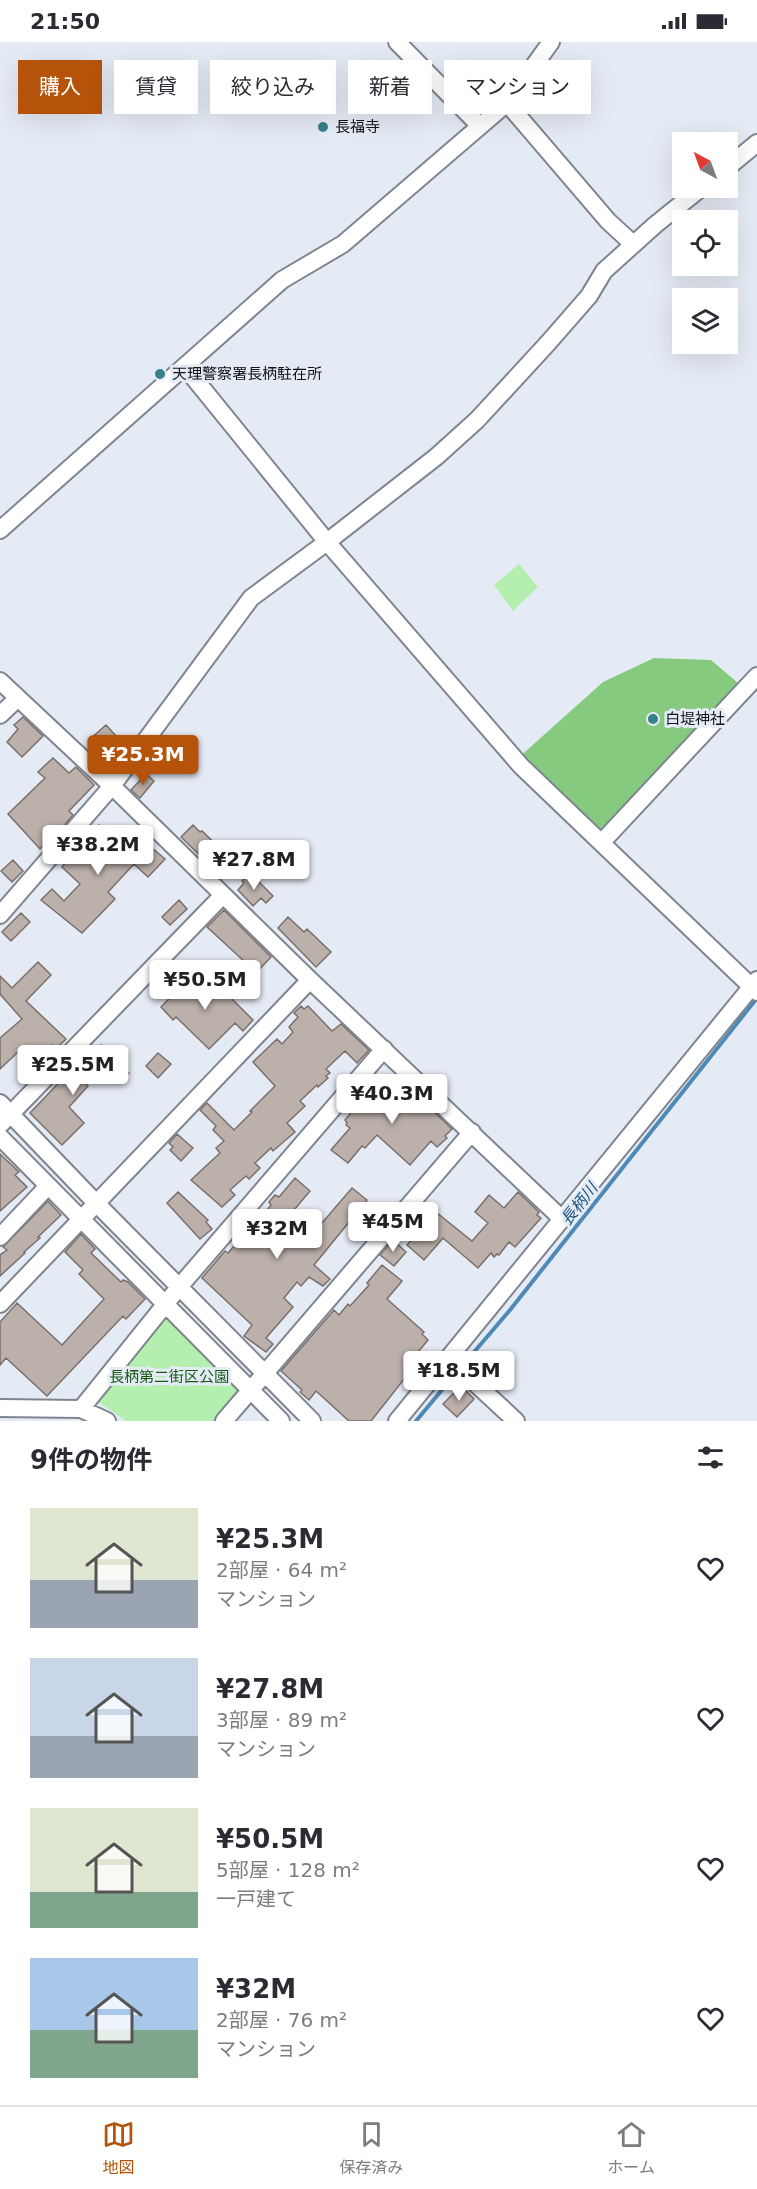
<!DOCTYPE html>
<html lang="ja">
<head>
<meta charset="utf-8">
<style>
	:root { --surface:#fff; --page:#f2f2f3; --text:#2b2b33; --muted:#7c7c81; --line:#e1e1e2; --accent:#b45309 }
	body { margin:0; font-family:"DejaVu Sans","Noto Sans JP",sans-serif; background:var(--page); color:var(--text); height:100vh; display:flex; flex-direction:column; font-size:22px; white-space:nowrap }
	* { box-sizing:border-box; margin:0 }
	p { font-size:20px; color:var(--muted) }
	.icon { flex:none; width:33px; height:33px; fill:none; stroke:currentColor; stroke-width:2; stroke-linecap:round; stroke-linejoin:round }
	.map { position:relative; height:1379px; overflow:hidden }
	.sheet { display:flex; flex-direction:column; background:var(--surface); flex:1 }
	.sheet>* { flex:none }
	.banner { position:absolute; left:18px; top:18px; width:722px; height:54px; display:flex; gap:12px }
	.needle { width:39px; rotate:319deg }
	.buttons { position:absolute; left:672px; top:90px; display:grid; gap:12px }
	.buttons a { display:grid; place-items:center; width:66px; height:66px; border-radius:0px; background:var(--surface); box-shadow:0 6px 24px #0002; font-size:30px }
	.price { position:absolute; translate:-50% -51px; padding:0 14px; border-radius:6px; background:#fff; color:#222; font-size:20px; line-height:39px; filter:drop-shadow(0 2px 3px #0008) }
	.price::after { content:''; position:absolute; left:50%; top:36px; width:18px; height:14px; margin-left:-9px; background:inherit; clip-path:polygon(0 0,100% 0,50% 100%) }
	.price.current { background:var(--accent); color:#fff }
	ul { padding:0; list-style:none }
	li { display:flex; align-items:center; gap:18px; height:150px; padding:0 30px }
	li span { display:grid; place-items:center; flex:none; width:168px; height:120px; border-radius:0px; color:#555 }
	li>.icon { margin-inline-start:auto }
	span .icon { width:72px; height:72px; fill:#fffc; stroke-width:1 }
	li b { font-size:26px }
	h2 { display:flex; justify-content:space-between; align-items:center; height:72px; padding:0 30px; font-size:26px }
	.pill { padding:0 21px; border-radius:0px; background:var(--surface); box-shadow:0 6px 24px #0002; font-size:21px; line-height:54px }
	.pill.current { background:var(--accent); color:#fff }
	.status { display:flex; justify-content:space-between; align-items:center; height:42px; padding:0 30px; background:var(--surface); direction:ltr }
	.status svg { height:16px; fill:currentColor }
	.tab-bar { display:flex; justify-content:space-around; align-items:center; height:84px; border-top:2px solid var(--line); background:var(--surface); font-size:16px; color:var(--muted) }
	.tab-bar a { display:grid; justify-items:center; gap:3px }
	.tab-bar .current { color:var(--accent) }
	.map>svg:first-child { display:block }
	.green { fill:#b5efaf }
	.forest { fill:#86ca7f }
	.lines { fill:none; stroke-linecap:round; stroke-linejoin:round }
	.stream { stroke:#4f89b7; stroke-width:4 }
	.building { fill:#bcb0ab; stroke:#7a6f6b; stroke-width:1.5 }
	.minor-casing { stroke:#7f858e; stroke-width:20 }
	.minor { stroke:#fff; stroke-width:16 }
	.poi-dot { fill:#398189; stroke:#e5ebf5; stroke-width:2 }
	.labels { text-anchor:middle; dominant-baseline:central; stroke-width:6; stroke-linejoin:round; paint-order:stroke }
	.poi-label { font-size:15px; fill:#111316; stroke:#e5ebf5; text-anchor:start }
	.park-label { font-size:15px; fill:#175a12; stroke:#e5ebf5 }
	.water-label { font-size:16px; font-style:italic; fill:#19557f; stroke:#e5ebf5 }
</style>
</head>
<body>
<div class="status"><b>21:50</b><svg viewBox="0 0 49 12"><path d="M0 12V9h3v3zM5 12V6h3v6zM10 12V3h3v9zM15 12V0h3v12zM26 1h20v11H26zM47 4h2v5h-2z"/></svg></div>
<div class="map">
<svg width="757" height="1379" viewBox="0 0 757 1379">
	<rect width="100%" height="100%" fill="#e5ebf5"/>
	<!-- green -->
	<path class="green" d="M519,522L538,545L513,569L494,543Z
		M166,1272L243,1349L216,1379H126L94,1357Z"/>
	<!-- forest -->
	<path class="forest" d="M654,616L711,618L745,647L602,800L516,718L603,640Z"/>
	<g class="lines">
		<!-- stream -->
		<path class="stream" d="M463,1323L510,1268L757,956
			M416,1379L456,1331"/>
	</g>
	<!-- building -->
	<path class="building" d="M23,675L43,694L22,715L7,700L18,687L14,683Z
		M106,683L117,695L113,699L117,703L105,714L90,697Z
		M53,716L69,731L76,725L94,743L69,769L73,773L49,801L48,799L40,807L8,772L45,736L38,730Z
		M146,732L154,739L140,756L131,748Z
		M99,783L109,793L113,788L143,815L152,806L165,817L148,835L134,822L108,850L115,857L82,891L41,858L52,847L64,859L80,842L62,825Z
		M193,783L200,790L202,789L229,815L216,829L181,795Z
		M13,818L23,829L12,840L1,829Z
		M250,831L273,854L266,861L261,856L253,864L238,848L244,841L242,839Z
		M179,858L187,867L170,883L162,875Z
		M224,868L271,915L254,933L260,939L252,947L236,931L246,921L207,885Z
		M21,871L30,880L11,899L2,890Z
		M288,875L304,890L307,887L331,910L316,925L278,886Z
		M38,920L51,933L26,959L66,997L56,1007L52,1003L39,1016L34,1011L28,1017L20,1008L0,1027V996L22,977L0,952V934L12,946Z
		M195,930L216,950L220,945L253,978L243,989L235,981L209,1007L176,975L173,978L161,965Z
		M301,964L304,967L308,964L332,989L341,982L369,1008L357,1021L345,1009L326,1027L330,1031L326,1034L328,1036L318,1045L317,1043L300,1059L305,1064L287,1081L295,1090L273,1109L271,1106L255,1121L260,1126L249,1137L246,1134L230,1148L235,1153L222,1165L191,1138L220,1111L216,1106L224,1099L213,1088L216,1084L200,1068L207,1061L234,1088L252,1070L250,1069L275,1044L253,1020L277,997L282,1002L293,990L289,985L298,975L294,971Z
		M101,1003L107,1012L129,1031L119,1041L95,1020L80,1036L88,1044L69,1065L84,1081L62,1103L30,1071L87,1011L94,1006L96,1008Z
		M158,1011L171,1022L158,1036L146,1024Z
		M368,1043L390,1062L406,1043L452,1087L445,1094L447,1096L437,1105L431,1099L410,1123L377,1093L365,1106L362,1104L348,1121L331,1108L350,1086L346,1083L347,1081L345,1078L355,1066L354,1065L357,1061L355,1059Z
		M177,1092L193,1106L181,1119L170,1108L173,1105L169,1101Z
		M0,1112L19,1130L15,1133L27,1145L0,1169Z
		M295,1136L310,1149L294,1168L316,1188L352,1146L367,1158L314,1223L330,1237L323,1244L309,1235L301,1244L297,1240L284,1256L293,1265L266,1296L273,1302L266,1310L244,1294L252,1283L202,1236L225,1209L228,1211L235,1203L237,1205L251,1189L248,1186L256,1177L259,1179L271,1163L269,1160L275,1153L279,1155Z
		M178,1150L208,1178L206,1180L212,1187L200,1197L167,1161Z
		M518,1150L539,1170L537,1173L541,1176L515,1205L509,1200L499,1213L497,1212L494,1215L491,1211L478,1226L443,1196L424,1218L407,1203L432,1174L433,1175L437,1171L472,1199L488,1181L475,1170L489,1153L504,1166Z
		M48,1159L61,1173L38,1195L40,1196L24,1210L25,1211L0,1234V1213L7,1208L3,1205Z
		M81,1192L95,1207L91,1211L121,1240L123,1238L128,1240L145,1257L126,1277L123,1274L47,1354L6,1316L0,1323V1280L17,1261L62,1303L104,1257L79,1232L83,1228L65,1210Z
		M393,1198L406,1210L394,1224L380,1213Z
		M382,1223L402,1239L387,1257L424,1290L422,1292L428,1298L418,1310L420,1312L404,1331L406,1332L405,1336L371,1379H349L316,1349L309,1358L300,1350L302,1348L281,1329L334,1268L339,1273L348,1262L350,1264L369,1243L367,1241Z
		M461,1344L474,1357L457,1375L443,1362Z"/>
	<g class="lines">
		<!-- minor casing -->
		<g class="minor-casing">
			<path id="minor" d="M397,0L479,83
				M507,61L608,179L633,202
				M728,125L757,101
				M185,325L327,500L521,724L757,950
				M0,488L282,238L343,202L507,61L551,0
				M0,639L112,744L310,938L562,1177
				M0,673L18,656
				M602,800L757,634
				M0,873L112,744L251,556L327,500L436,415L477,378L548,301L589,254L604,229L655,183L701,146
				M0,1061L96,1161L312,1379
				M0,1083L223,853
				M0,1095L281,1379
				M0,1195L48,1144
				M0,1262L310,938
				M449,1317L516,1379
				M0,1366L81,1367L107,1379
				M81,1367L180,1244L384,1007
				M224,1379L472,1090
				M397,1379L757,938"/>
		</g>
		<!-- minor -->
		<use href="#minor" class="minor"/>
	</g>
	<!-- markers -->
	<g class="poi-dot">
		<circle cx="323" cy="85" r="6"/>
		<circle cx="160" cy="332" r="6"/>
		<circle cx="653" cy="677" r="6"/>
	</g>
	<g class="labels">
		<!-- poi labels -->
		<g class="poi-label">
			<text x="335" y="85">長福寺</text>
			<text x="172" y="332">天理警察署長柄駐在所</text>
			<text x="665" y="677">白堤神社</text>
		</g>
		<!-- park labels -->
		<g class="park-label">
			<text x="169" y="1335">長柄第二街区公園</text>
		</g>
		<!-- water labels -->
		<g class="water-label">
			<text transform="translate(579 1162) rotate(-52)">長柄川</text>
		</g>
	</g>
</svg>
<div class="buttons">
<a><svg class="needle" viewBox="-14 -14 28 28"><path d="M0-13l5 13h-10z" fill="#e53935"/><path d="M0 13l5-13h-10z" fill="#7c7c81"/></svg></a>
<a><svg class="icon" aria-label="locate" viewBox="0 0 24 24"><circle cx="12" cy="12" r="6"/><path d="M12 2v4M12 18v4M2 12h4M18 12h4"/></svg></a>
<a><svg class="icon" aria-label="layers" viewBox="0 0 24 24"><path d="M12 4l9 5-9 5-9-5zM3 14l9 5 9-5"/></svg></a>
</div>
<b class="price current" style="left:143px;top:744px">¥25.3M</b>
<b class="price" style="left:98px;top:834px">¥38.2M</b>
<b class="price" style="left:254px;top:849px">¥27.8M</b>
<b class="price" style="left:205px;top:969px">¥50.5M</b>
<b class="price" style="left:73px;top:1054px">¥25.5M</b>
<b class="price" style="left:392px;top:1083px">¥40.3M</b>
<b class="price" style="left:393px;top:1211px">¥45M</b>
<b class="price" style="left:277px;top:1218px">¥32M</b>
<b class="price" style="left:459px;top:1360px">¥18.5M</b>
<div class="banner">
<a class="pill current">購入</a>
<a class="pill">賃貸</a>
<a class="pill">絞り込み</a>
<a class="pill">新着</a>
<a class="pill">マンション</a>
</div>
</div>
<section class="sheet">
<h2>9件の物件<svg class="icon" aria-label="filters" viewBox="0 0 24 24"><path d="M4 7h16M4 17h16"/><circle cx="9" cy="7" r="2"/><circle cx="15" cy="17" r="2"/></svg></h2>
<ul>
<li><span style="background:linear-gradient(#dfe7d0 60%,#9aa5b1 0)"><svg class="icon" aria-label="home" viewBox="0 0 24 24"><path d="M3 11l9-7 9 7M6 9v11h12V9"/></svg></span><div><b>¥25.3M</b><p>2部屋 · 64 m²</p><p>マンション</p></div><svg class="icon" aria-label="heart" viewBox="0 0 24 24"><path d="M12 20l-8-8c-3-5 5-10 8-4 3-6 11-1 8 4z"/></svg></li>
<li><span style="background:linear-gradient(#c9d6e8 65%,#9aa5b1 0)"><svg class="icon" aria-label="home" viewBox="0 0 24 24"><path d="M3 11l9-7 9 7M6 9v11h12V9"/></svg></span><div><b>¥27.8M</b><p>3部屋 · 89 m²</p><p>マンション</p></div><svg class="icon" aria-label="heart" viewBox="0 0 24 24"><path d="M12 20l-8-8c-3-5 5-10 8-4 3-6 11-1 8 4z"/></svg></li>
<li><span style="background:linear-gradient(#dfe7d0 70%,#7fa58c 0)"><svg class="icon" aria-label="home" viewBox="0 0 24 24"><path d="M3 11l9-7 9 7M6 9v11h12V9"/></svg></span><div><b>¥50.5M</b><p>5部屋 · 128 m²</p><p>一戸建て</p></div><svg class="icon" aria-label="heart" viewBox="0 0 24 24"><path d="M12 20l-8-8c-3-5 5-10 8-4 3-6 11-1 8 4z"/></svg></li>
<li><span style="background:linear-gradient(#a9c7e8 60%,#7fa58c 0)"><svg class="icon" aria-label="home" viewBox="0 0 24 24"><path d="M3 11l9-7 9 7M6 9v11h12V9"/></svg></span><div><b>¥32M</b><p>2部屋 · 76 m²</p><p>マンション</p></div><svg class="icon" aria-label="heart" viewBox="0 0 24 24"><path d="M12 20l-8-8c-3-5 5-10 8-4 3-6 11-1 8 4z"/></svg></li>
</ul>
</section>
<nav class="tab-bar">
<a class="current"><svg class="icon" aria-label="map" viewBox="0 0 24 24"><path d="M3 6l6-2 6 2 6-2v14l-6 2-6-2-6 2zM9 4v14M15 6v14"/></svg>地図</a>
<a><svg class="icon" aria-label="saved" viewBox="0 0 24 24"><path d="M7 4h10v16l-5-4-5 4z"/></svg>保存済み</a>
<a><svg class="icon" aria-label="home" viewBox="0 0 24 24"><path d="M3 11l9-7 9 7M6 9v11h12V9"/></svg>ホーム</a>
</nav>
</body>
</html>
